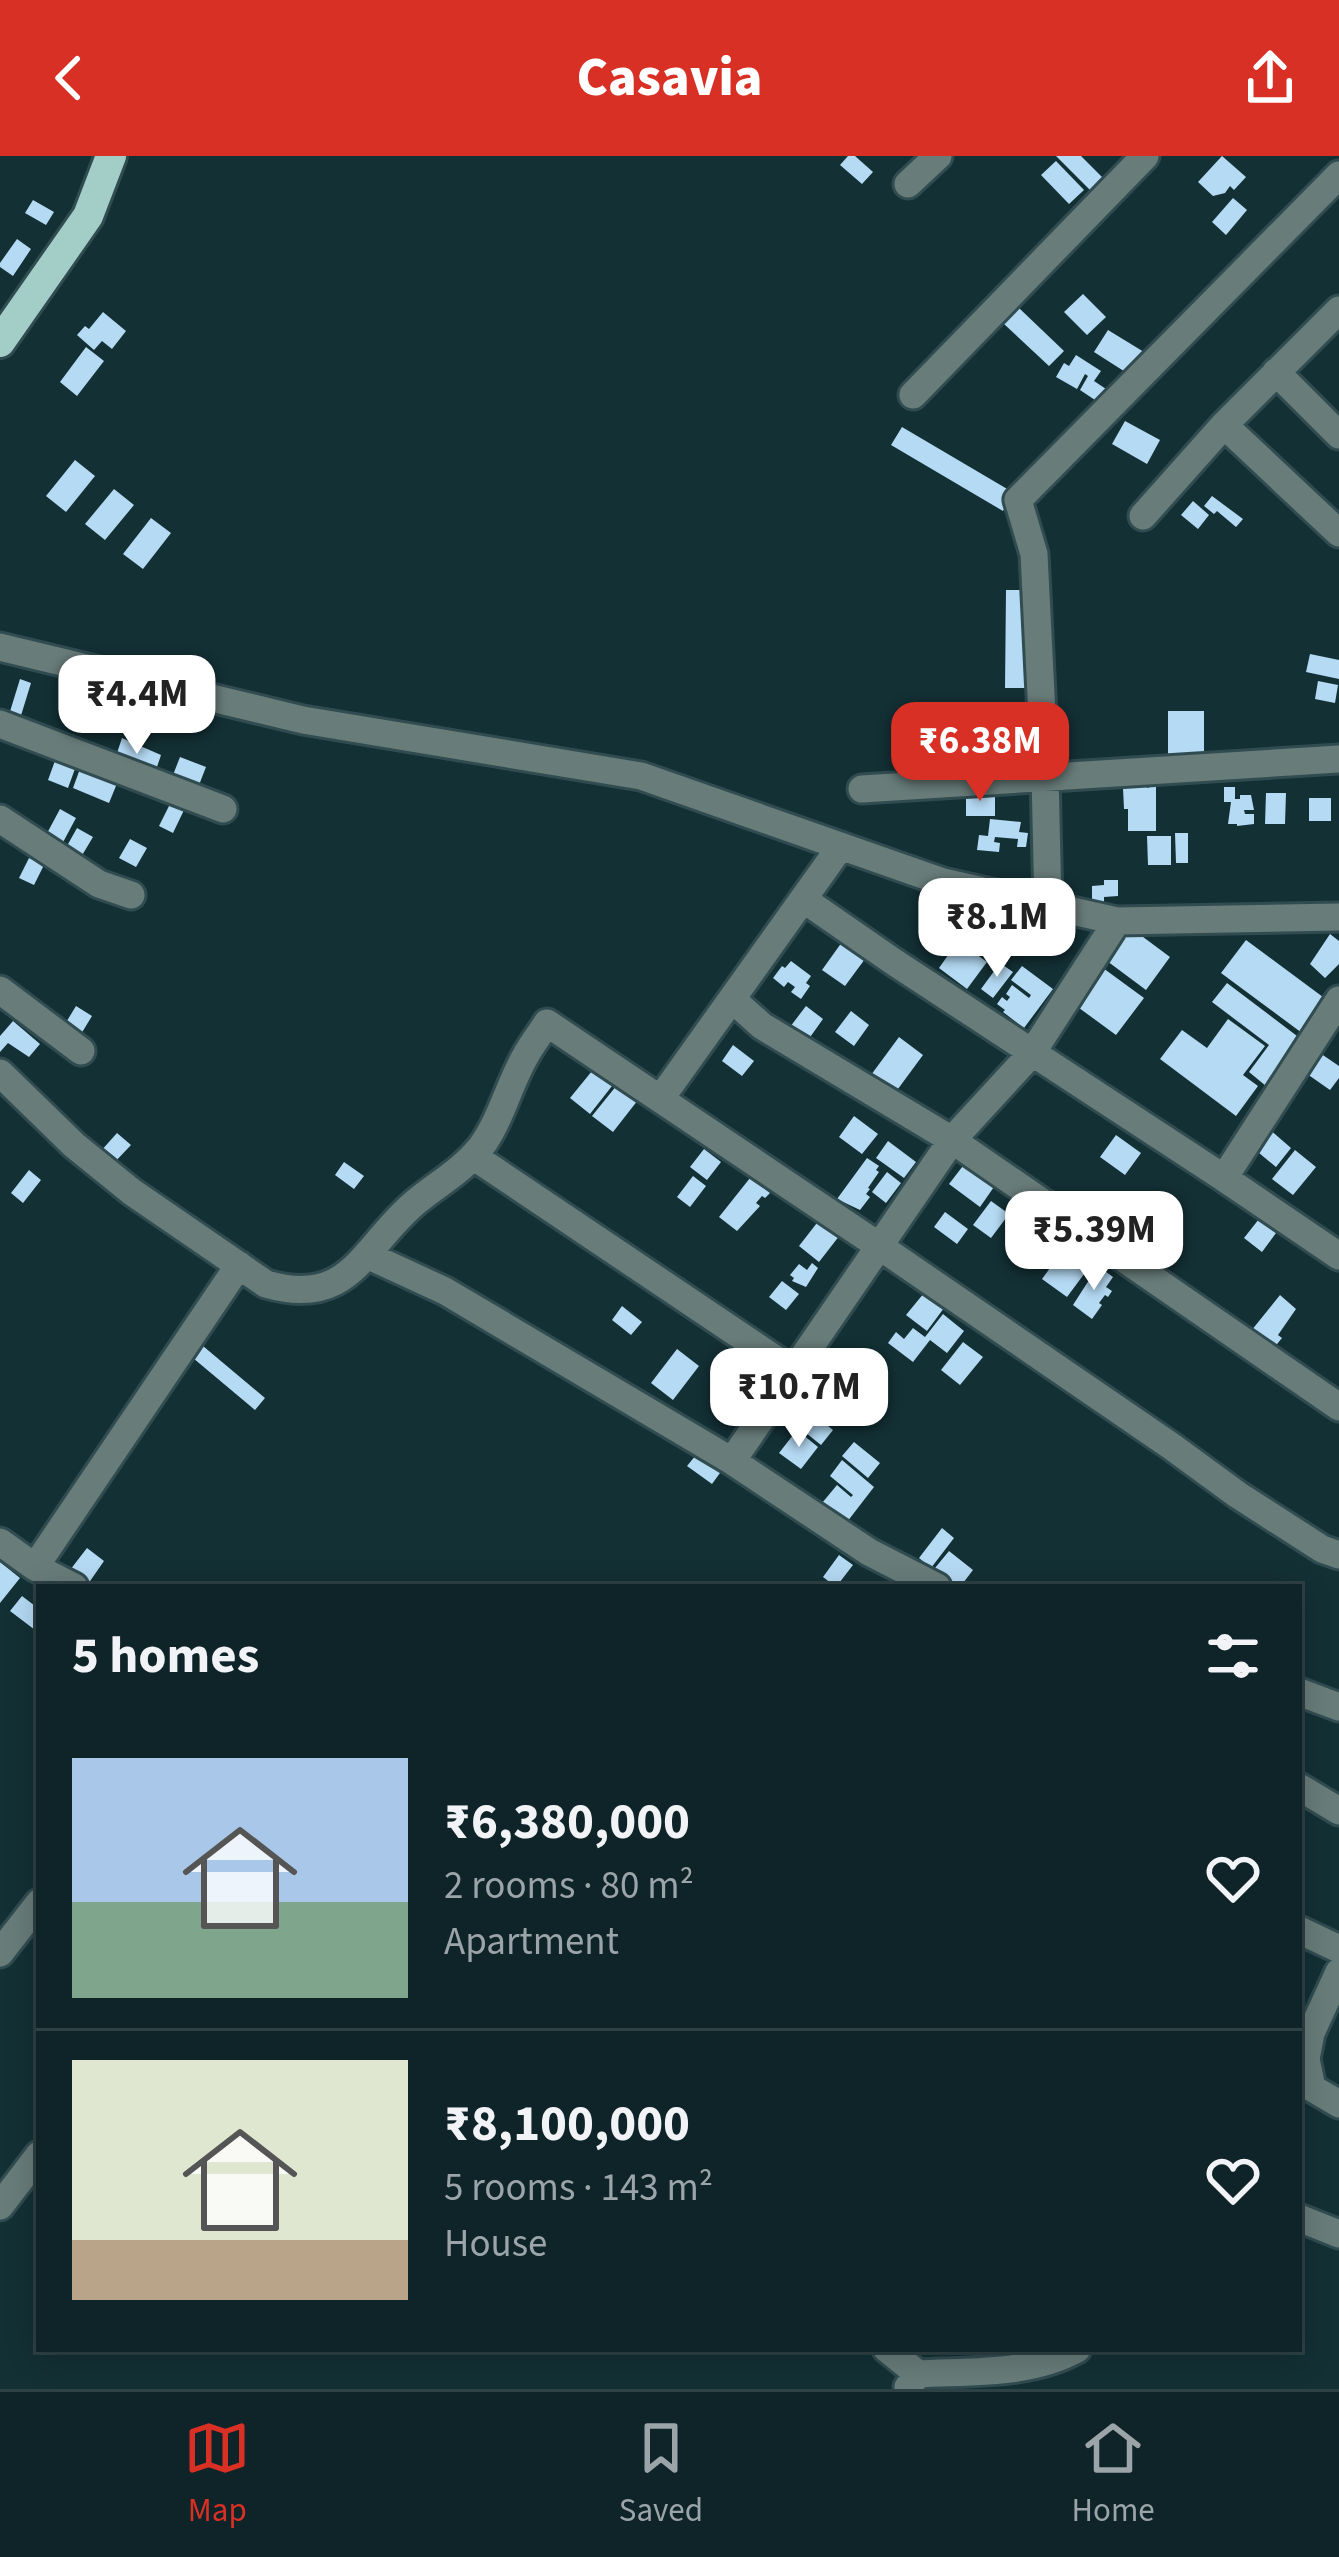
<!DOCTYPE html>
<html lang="en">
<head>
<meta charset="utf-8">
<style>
	:root { --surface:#0e2428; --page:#172c30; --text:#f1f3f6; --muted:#9ba4a8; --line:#2e4145; --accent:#d93025 }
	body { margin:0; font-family:"Source Sans 3",sans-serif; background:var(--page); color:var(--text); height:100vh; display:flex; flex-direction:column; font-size:45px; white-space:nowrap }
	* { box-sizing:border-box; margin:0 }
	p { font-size:39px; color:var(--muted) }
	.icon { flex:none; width:66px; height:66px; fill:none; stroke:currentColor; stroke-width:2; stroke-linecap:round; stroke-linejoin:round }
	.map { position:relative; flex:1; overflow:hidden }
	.panel { position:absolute; left:36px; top:1428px; width:1266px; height:768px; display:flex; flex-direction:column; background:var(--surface); border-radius:0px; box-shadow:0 6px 30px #0003,0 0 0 3px var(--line) }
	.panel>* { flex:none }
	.price { position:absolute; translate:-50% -102px; padding:0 27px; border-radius:24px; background:#fff; color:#222; font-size:39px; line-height:78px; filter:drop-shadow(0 3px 6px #0008) }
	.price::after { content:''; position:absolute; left:50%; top:72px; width:36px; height:27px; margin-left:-18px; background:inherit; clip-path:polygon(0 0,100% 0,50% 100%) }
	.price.active { background:var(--accent); color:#fff }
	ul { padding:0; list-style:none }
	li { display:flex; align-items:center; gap:36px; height:300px; padding:0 36px }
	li+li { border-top:3px solid var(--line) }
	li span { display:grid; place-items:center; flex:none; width:336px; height:240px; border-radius:0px; color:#555 }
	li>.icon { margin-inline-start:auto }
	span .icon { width:144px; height:144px; fill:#fffc; stroke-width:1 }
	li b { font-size:51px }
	h2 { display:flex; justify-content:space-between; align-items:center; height:144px; padding:0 36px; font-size:51px }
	header { display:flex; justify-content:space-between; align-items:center; height:156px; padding:0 36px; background:var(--accent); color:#fff; font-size:54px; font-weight:800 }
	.menu { display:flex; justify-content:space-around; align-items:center; height:168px; border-top:3px solid var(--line); background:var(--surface); font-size:33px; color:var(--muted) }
	.menu a { display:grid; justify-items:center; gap:6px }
	.menu .active { color:var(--accent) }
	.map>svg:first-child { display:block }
	.building { fill:#b5daf4 }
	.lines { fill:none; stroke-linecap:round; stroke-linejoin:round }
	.minor-casing { stroke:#314c51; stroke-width:33 }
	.major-casing { stroke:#314c51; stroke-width:36 }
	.minor { stroke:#687c79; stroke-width:27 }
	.major { stroke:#a3cec7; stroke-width:30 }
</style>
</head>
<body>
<header><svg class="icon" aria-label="back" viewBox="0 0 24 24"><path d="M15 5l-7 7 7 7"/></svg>Casavia<svg class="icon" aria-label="share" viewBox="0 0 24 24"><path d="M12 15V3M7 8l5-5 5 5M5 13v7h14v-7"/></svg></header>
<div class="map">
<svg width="1339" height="2233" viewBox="0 0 1339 2233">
	<rect width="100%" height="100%" fill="#133035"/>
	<!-- building -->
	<path class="building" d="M848,0H855L873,16L862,28L840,9Z
		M1056,0H1081L1103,22L1091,35Z
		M1222,0L1246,21L1234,34L1230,30L1225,37L1213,40L1198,26Z
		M1056,5L1084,34L1069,48L1041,19Z
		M1233,42L1247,54L1226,79L1212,66Z
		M33,44L54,56L46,69L25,57Z
		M17,83L31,93L13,120L0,111V107Z
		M1083,138L1106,161L1087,179L1064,156Z
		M1019,152L1064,195L1049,210L1004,168Z
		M103,156L126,175L112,193L102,185L94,194L77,179L85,170L89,173Z
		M1108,174L1144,196L1130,219L1094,196Z
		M86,191L104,205L77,240L60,226Z
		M1076,199L1101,215L1094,225L1106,233L1098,246L1080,234L1088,220L1085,218L1077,233L1056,221L1064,207L1069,210Z
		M1125,265L1160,284L1147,308L1112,288Z
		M902,271L1014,337L1003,355L891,289Z
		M75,304L95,320L66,356L46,340Z
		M114,333L134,349L105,384L85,368Z
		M1212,340L1243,363L1236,371L1217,355L1214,358L1204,350Z
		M1193,345L1209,359L1198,373L1181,359Z
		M151,362L171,377L143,413L123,398Z
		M1006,434H1029V532H1005Z
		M1310,498L1339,504V523L1306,516Z
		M20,523L31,527L19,566L8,562Z
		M1318,525L1338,529L1335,547L1315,543Z
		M71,535L92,541L85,566L63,560Z
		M99,544L115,549L107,572L92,567Z
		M1031,547V559H990V548Z
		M132,553L150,559L142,582L124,576Z
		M1168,555H1204V596H1191V601H1168Z
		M1006,568H1032V595H1024L1025,601H1009V595H998V578H1006Z
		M122,582L161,599L155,617L114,606Z
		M180,601L206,611L199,629L173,619Z
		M56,602L76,610L68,632L48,624Z
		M81,610L118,625L109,647L73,632Z
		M1127,626L1147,628V632L1156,629V675H1128V653H1124L1123,632H1128Z
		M1224,631H1235V643H1240V639H1251L1254,654H1244L1245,658H1254V668L1237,670V668H1228L1231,646H1224Z
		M966,635H995V660H966Z
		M1266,637H1286L1285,668H1265Z
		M1309,642H1331V665H1309Z
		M171,646L185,652L173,677L159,670Z
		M60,653L76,662L61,690L45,681Z
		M990,663L1021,666L1019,676L1028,677L1026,691H1017L1018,683L995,681L994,686L1000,687L999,696L977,694L979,679L988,680Z
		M77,672L93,681L78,706L63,697Z
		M1175,677H1188V707H1176Z
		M1147,680H1171V709H1148Z
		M130,683L147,692L136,711L119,702Z
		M29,702L44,709L34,729L19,722Z
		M1104,724H1118V740L1104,741V747H1092V730L1104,729Z
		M968,771L993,789L985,799L960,781Z
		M1131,772L1170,801L1146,834L1107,805Z
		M1330,778L1339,785V808L1325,822L1310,808Z
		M1246,784L1327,844L1302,877L1221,817Z
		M958,785L987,806L967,833L939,812Z
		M842,786L865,803L845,830L822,814Z
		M791,805L811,820L806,827L810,830L801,843L791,836L795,831L788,826L784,831L773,822L782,810L785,812Z
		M1000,807L1013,816L993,842L981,833Z
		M1022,810L1053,833L1024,872L1003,856L1005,854L997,848L1002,841L1007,845L1010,841L1006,838L1012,829L1029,842L1031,839L1011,824Z
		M1103,812L1144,842L1116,879L1075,849Z
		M1227,827L1301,883L1266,930L1249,916L1269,889L1212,846Z
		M76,850L92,860L78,883L62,873Z
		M806,850L823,863L808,884L790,871Z
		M851,855L869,869L854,890L835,876Z
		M1228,863L1265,890L1243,919L1258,930L1236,960L1160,903L1182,874L1207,892Z
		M13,865L40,888L29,901L8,887L0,896V880Z
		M899,881L923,899L895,937L871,919Z
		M733,889L754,905L742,920L722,905Z
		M1314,893L1339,910V922L1330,934L1300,913Z
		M592,915L612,930L590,958L570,942Z
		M617,929L638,944L613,976L592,960Z
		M854,960L878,978L862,998L839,981Z
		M1269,973L1291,992L1276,1011L1253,992Z
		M117,977L131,989L113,1008L100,996Z
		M1116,979L1141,997L1125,1019L1100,1001Z
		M888,985L916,1006L904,1022L876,1002Z
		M704,993L721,1006L707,1024L690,1011Z
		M1295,994L1316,1011L1293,1039L1272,1023Z
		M867,1002L879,1010L876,1014L879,1016L868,1032L870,1033L866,1038L870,1041L860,1054L837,1043Z
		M344,1006L364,1020L354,1033L335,1019Z
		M966,1006L996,1028L980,1051L949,1028Z
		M29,1014L41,1024L23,1047L11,1037Z
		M887,1016L901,1027L886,1047L872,1036Z
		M693,1020L706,1030L690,1051L677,1041Z
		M750,1022L770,1037L765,1042L762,1040L756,1047L760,1050L737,1075L719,1061Z
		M991,1045L1009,1058L991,1082L973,1069Z
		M945,1056L968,1073L957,1088L934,1071Z
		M820,1063L840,1079L819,1106L799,1090Z
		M1259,1063L1276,1077L1262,1096L1244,1082Z
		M1071,1083L1096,1102L1067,1141L1042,1123Z
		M812,1107L818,1112L806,1131L792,1125L794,1122L790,1119L799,1108L807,1114Z
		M1098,1110L1113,1121L1106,1131L1112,1135L1108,1141L1105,1139L1099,1147L1102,1149L1092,1163L1073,1149Z
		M782,1125L799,1138L786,1154L769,1141Z
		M924,1137L944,1152L927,1175L906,1159Z
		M1280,1139L1296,1153L1278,1179L1282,1182L1273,1193L1265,1187L1268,1184L1257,1176L1255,1178L1251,1175Z
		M622,1150L642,1166L631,1179L612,1164Z
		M943,1158L964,1175L947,1197L930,1184L913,1206L888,1187L896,1176L904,1183L913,1172L925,1181Z
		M963,1186L983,1201L960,1229L941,1214Z
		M203,1190L265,1242L255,1254L193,1202Z
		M677,1193L699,1210L673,1244L651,1227Z
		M820,1237L843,1255L832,1269L810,1251Z
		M813,1258L833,1274L821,1289L801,1273Z
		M797,1274L818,1291L801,1313L779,1297Z
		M854,1286L880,1307L868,1322L842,1300Z
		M696,1299L720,1317L712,1328L687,1310Z
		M842,1304L874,1331L847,1366L822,1347L837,1329L851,1341L853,1339L830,1320Z
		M942,1372L954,1382L931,1412L919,1402Z
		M87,1392L104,1405L88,1428L70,1414Z
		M949,1395L973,1414L960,1431L935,1412Z
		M839,1399L853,1409L836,1431L823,1421Z
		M0,1406L20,1422L0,1447Z
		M22,1440L39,1453V1477L10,1455Z"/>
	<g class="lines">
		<!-- minor casing -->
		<g class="minor-casing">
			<path id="minor" d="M908,28L938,0
				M1276,216L1339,279
				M913,239L1145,0
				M1224,269L1339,377
				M1143,360L1224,269L1339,154
				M0,491L303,564L641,620L943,726L1117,765L1339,761
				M0,568L223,653
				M862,633L1339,603
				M0,663L99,728L131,739
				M803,743L894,806L1224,1022L1339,844
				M1048,750L1045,619L1034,398L1018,344L1339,19
				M0,834L81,895
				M732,843L762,870L952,984L1339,1251
				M0,917L74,989L132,1036L266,1128C352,1153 363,1089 417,1045C439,1027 463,1014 481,991C501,964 509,928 526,899C532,888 540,878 547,867L879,1090L1171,1290L1238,1339L1322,1393L1339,1399
				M661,942L841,690
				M473,1000L793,1215
				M1224,1022L1339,1100
				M367,1099L445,1135L732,1305L869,1396L937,1431
				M732,1305L952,984L1032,897L1117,765
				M0,1386L35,1411L74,1431
				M35,1411L239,1109
				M1299,1536L1339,1551
				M1299,1631L1339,1655
				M1299,1774L1339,1793
				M0,1797L39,1747
				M1339,1816L1311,1877L1306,1903L1312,1932L1339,1948
				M0,2050L39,1999
				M1299,2062L1339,2078
				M887,2193L918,2218L908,2231
				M918,2218C971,2215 1030,2219 1077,2193"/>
		</g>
		<!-- major casing -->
		<g class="major-casing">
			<path id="major" d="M0,186L88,60L111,0"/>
		</g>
		<!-- minor -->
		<use href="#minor" class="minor"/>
		<!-- major -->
		<use href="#major" class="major"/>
	</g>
</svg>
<b class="price" style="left:137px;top:601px">₹4.4M</b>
<b class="price active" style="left:980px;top:648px">₹6.38M</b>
<b class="price" style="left:997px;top:824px">₹8.1M</b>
<b class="price" style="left:1094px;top:1137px">₹5.39M</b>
<b class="price" style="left:799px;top:1294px">₹10.7M</b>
<section class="panel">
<h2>5 homes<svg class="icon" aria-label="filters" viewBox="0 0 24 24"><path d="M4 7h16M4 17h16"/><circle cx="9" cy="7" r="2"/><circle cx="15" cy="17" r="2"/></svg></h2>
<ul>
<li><span style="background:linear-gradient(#a9c7e8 60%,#7fa58c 0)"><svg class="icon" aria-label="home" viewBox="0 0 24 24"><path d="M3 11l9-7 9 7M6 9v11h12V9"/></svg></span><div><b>₹6,380,000</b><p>2 rooms · 80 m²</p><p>Apartment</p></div><svg class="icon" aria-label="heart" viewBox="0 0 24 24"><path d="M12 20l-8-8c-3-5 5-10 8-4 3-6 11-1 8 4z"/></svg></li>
<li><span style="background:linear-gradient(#dfe7d0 75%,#b9a48a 0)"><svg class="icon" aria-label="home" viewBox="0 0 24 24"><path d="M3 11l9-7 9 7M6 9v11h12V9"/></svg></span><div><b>₹8,100,000</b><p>5 rooms · 143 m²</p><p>House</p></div><svg class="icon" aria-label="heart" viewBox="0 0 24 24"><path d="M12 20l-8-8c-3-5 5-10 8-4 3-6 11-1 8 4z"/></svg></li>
</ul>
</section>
</div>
<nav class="menu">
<a class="active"><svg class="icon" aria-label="map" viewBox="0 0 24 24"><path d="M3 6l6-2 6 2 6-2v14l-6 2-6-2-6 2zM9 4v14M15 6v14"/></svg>Map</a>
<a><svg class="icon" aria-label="saved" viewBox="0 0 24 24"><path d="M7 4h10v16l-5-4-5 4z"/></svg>Saved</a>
<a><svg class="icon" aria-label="home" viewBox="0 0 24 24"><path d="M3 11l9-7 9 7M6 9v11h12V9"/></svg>Home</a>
</nav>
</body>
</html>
